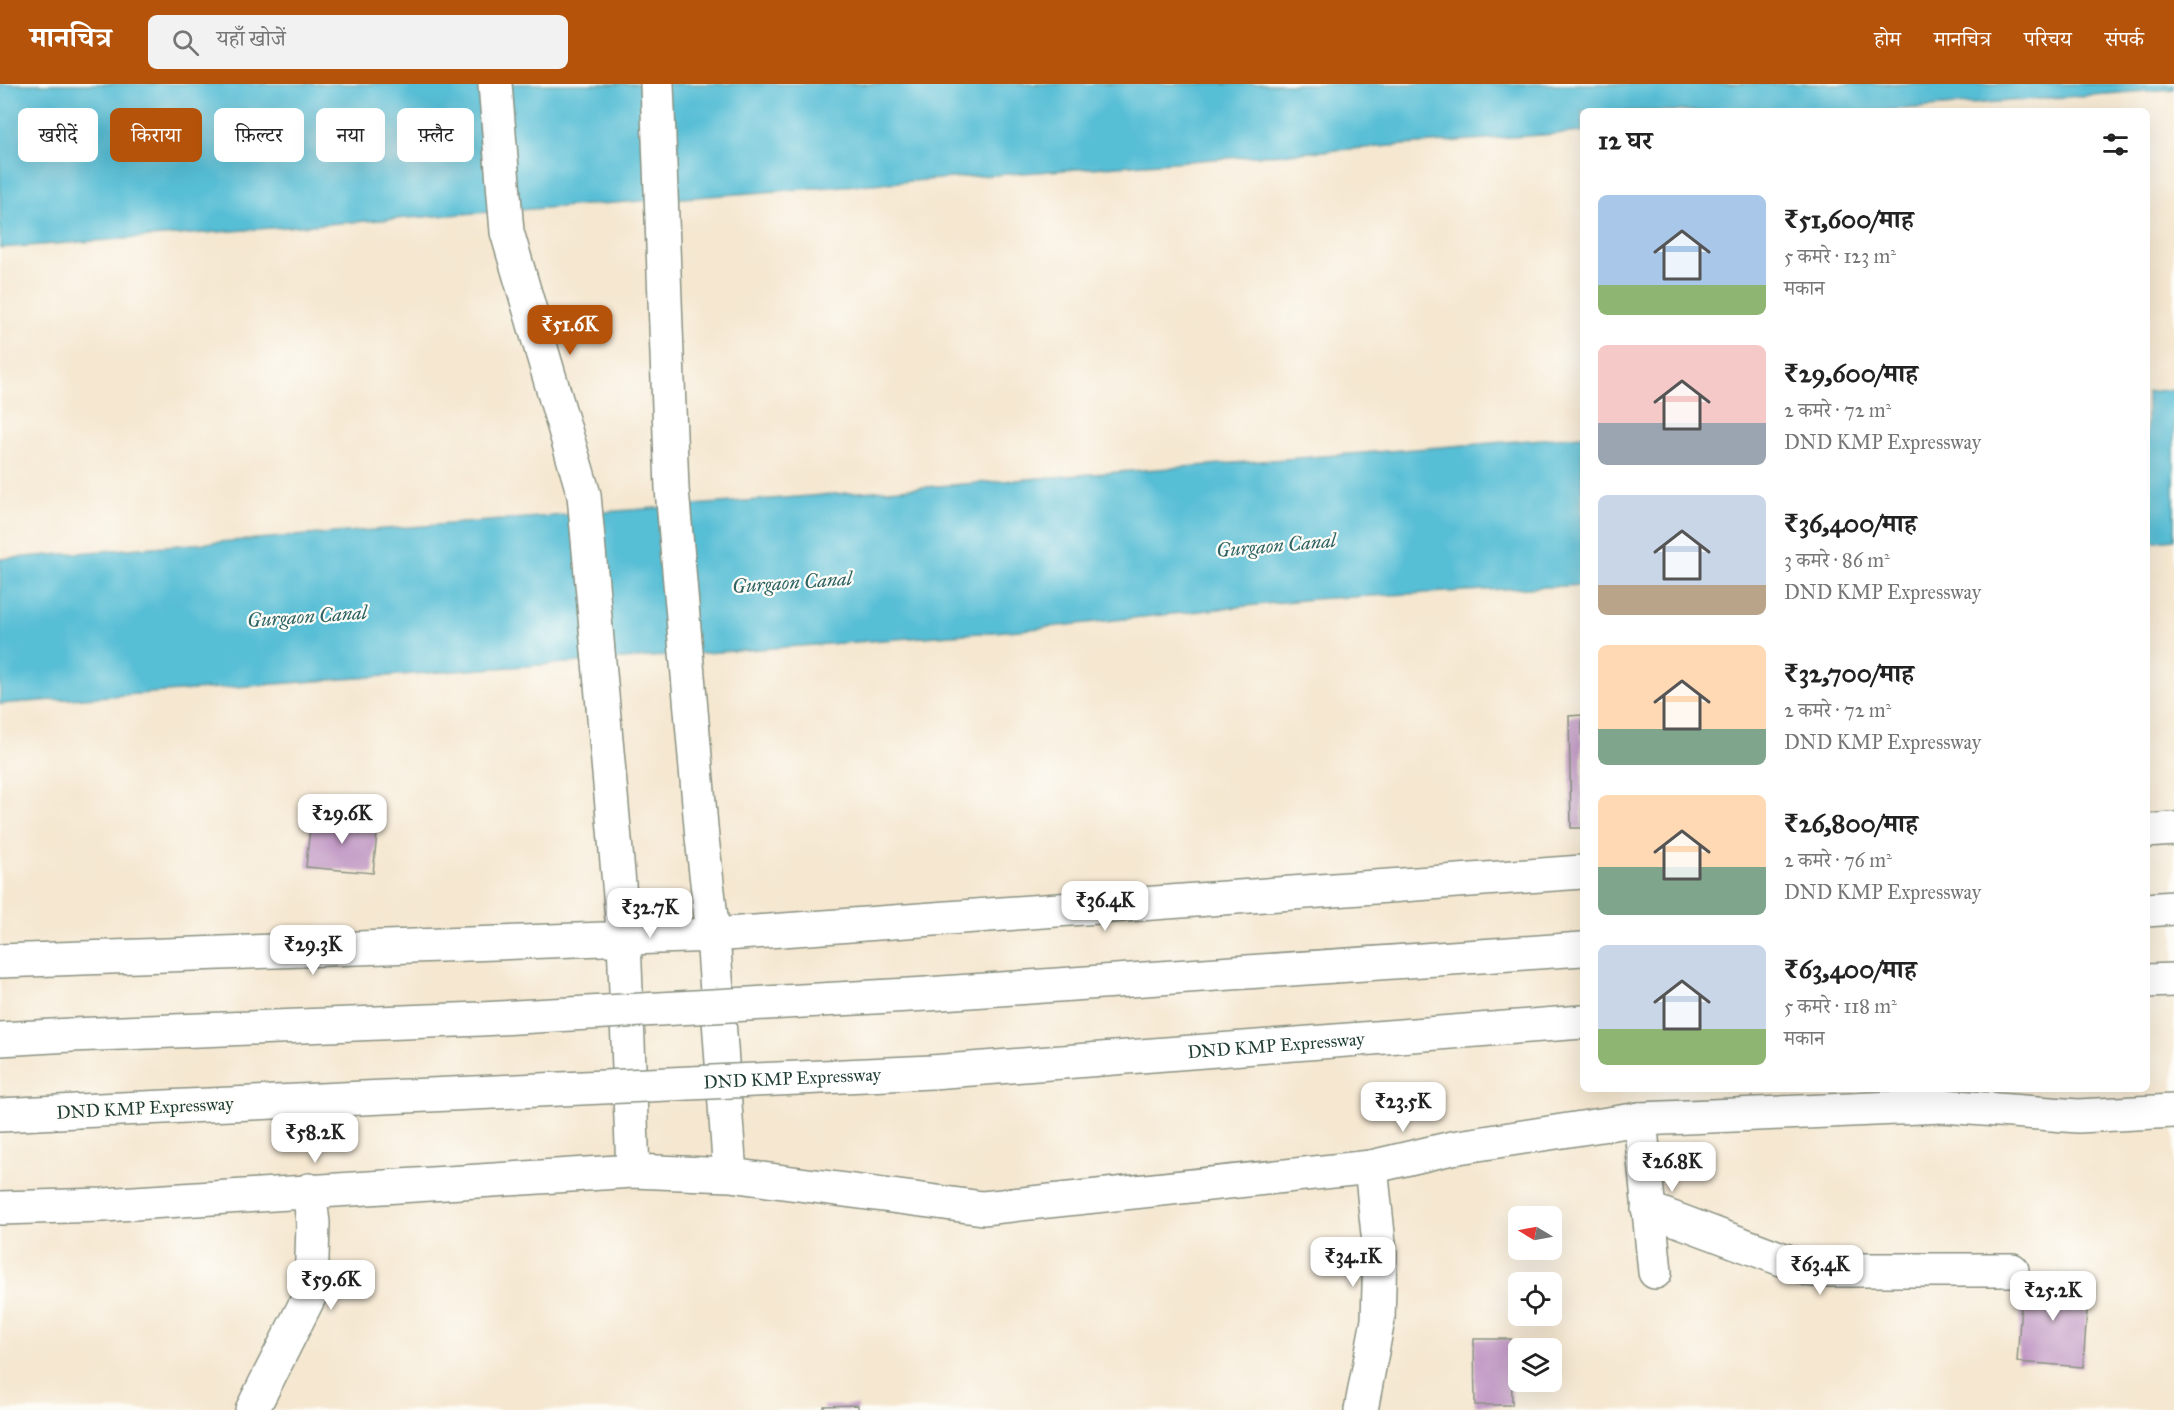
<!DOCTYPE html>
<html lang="hi">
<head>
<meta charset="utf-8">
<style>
	:root { --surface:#fff; --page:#f2f2f2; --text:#222; --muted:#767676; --accent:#b45309 }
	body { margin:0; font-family:"IM FELL Great Primer","Noto Serif Devanagari",serif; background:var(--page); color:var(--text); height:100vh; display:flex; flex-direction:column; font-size:22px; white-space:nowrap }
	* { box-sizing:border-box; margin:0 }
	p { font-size:20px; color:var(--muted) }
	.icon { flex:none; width:33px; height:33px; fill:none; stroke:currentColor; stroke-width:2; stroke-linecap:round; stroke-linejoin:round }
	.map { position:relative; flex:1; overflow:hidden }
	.panel { position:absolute; left:1580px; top:24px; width:570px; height:984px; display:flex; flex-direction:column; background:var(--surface); border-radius:9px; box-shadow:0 6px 24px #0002 }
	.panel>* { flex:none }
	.guide { position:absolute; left:18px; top:24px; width:570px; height:54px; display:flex; gap:12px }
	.needle { width:39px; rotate:280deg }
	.buttons { position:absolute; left:1508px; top:1122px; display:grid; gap:12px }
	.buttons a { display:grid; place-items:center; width:54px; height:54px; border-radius:9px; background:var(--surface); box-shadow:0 6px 24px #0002; font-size:30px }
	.price { position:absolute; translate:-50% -51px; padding:0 14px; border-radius:12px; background:#fff; color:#222; font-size:20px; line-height:39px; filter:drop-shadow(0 2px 3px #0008) }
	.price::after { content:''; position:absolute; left:50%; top:36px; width:18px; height:14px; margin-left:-9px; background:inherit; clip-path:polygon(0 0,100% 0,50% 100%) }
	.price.selected { background:var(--accent); color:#fff }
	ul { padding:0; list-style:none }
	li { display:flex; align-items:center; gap:18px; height:150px; padding:0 18px }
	li span { display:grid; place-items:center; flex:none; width:168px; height:120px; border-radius:9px; color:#555 }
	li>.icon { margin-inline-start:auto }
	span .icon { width:72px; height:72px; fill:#fffc; stroke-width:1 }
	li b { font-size:26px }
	h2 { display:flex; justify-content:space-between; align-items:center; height:72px; padding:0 18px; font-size:26px }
	.chip { padding:0 21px; border-radius:9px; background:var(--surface); box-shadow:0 6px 24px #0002; font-size:21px; line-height:54px }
	.chip.selected { background:var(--accent); color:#fff }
	header { display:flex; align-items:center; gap:36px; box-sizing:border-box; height:84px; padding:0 30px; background:var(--accent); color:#fff }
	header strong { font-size:28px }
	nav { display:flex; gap:33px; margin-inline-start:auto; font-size:21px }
	.search { width:420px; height:54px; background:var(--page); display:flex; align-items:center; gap:15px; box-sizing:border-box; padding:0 21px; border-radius:9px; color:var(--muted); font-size:22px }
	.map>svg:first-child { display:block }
	.water { fill:#57bed5; stroke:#3b7e84; stroke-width:1.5 }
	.building { fill:#c096c3 }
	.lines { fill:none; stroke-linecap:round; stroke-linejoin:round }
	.street-casing { stroke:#8a9282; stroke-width:36 }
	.secondary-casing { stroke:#8a9282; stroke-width:36 }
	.highway-casing { stroke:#8a9282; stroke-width:36 }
	.street { stroke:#fff; stroke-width:33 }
	.secondary { stroke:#fff; stroke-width:33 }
	.highway { stroke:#fff; stroke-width:33 }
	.highway-bridge-casing { stroke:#8a9282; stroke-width:36; stroke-linecap:butt }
	.highway-bridge { stroke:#fff; stroke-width:33 }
	.labels { text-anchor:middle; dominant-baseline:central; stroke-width:4.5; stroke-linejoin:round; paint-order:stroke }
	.street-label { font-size:18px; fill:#1f3d34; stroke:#fdfcf7 }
	.water-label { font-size:20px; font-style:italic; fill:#306464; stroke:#fdfcf7 }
</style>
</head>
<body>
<header>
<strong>मानचित्र</strong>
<div class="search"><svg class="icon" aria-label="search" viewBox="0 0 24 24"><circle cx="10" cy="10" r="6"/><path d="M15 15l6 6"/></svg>यहाँ खोजें</div>
<nav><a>होम</a><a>मानचित्र</a><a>परिचय</a><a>संपर्क</a></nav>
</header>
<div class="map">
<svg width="2174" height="1326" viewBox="0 0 2174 1326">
	<rect width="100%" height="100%" fill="#fdfcf7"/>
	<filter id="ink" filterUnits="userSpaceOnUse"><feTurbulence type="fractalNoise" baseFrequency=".0167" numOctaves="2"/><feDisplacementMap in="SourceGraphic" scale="12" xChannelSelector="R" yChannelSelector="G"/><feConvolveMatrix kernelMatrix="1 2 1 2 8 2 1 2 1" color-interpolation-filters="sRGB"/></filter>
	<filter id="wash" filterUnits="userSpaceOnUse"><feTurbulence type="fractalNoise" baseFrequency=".008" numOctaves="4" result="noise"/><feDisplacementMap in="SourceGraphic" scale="24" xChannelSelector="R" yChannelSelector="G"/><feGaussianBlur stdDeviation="1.35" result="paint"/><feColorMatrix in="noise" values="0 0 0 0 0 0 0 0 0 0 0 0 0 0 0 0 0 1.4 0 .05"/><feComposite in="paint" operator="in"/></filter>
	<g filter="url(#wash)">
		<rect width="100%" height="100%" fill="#f5e7d0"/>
		<!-- water -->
		<path class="water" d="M0,0H2174V5L1876,27H1582V48L0,164Z
			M2174,305V455L2147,458V308Z
			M1582,352V501L1312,515L1021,546L0,620V475Z"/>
		<g id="blocks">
			<!-- building -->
			<path class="building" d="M1582,631V744H1571L1569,632Z
				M311,733L378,739L373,789L306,783Z
				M2023,1193L2089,1197L2083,1283L2017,1278Z
				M1474,1255H1511L1512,1321H1475Z
				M858,1321V1326H824V1322Z"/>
		</g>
	</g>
	<g filter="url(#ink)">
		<use href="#blocks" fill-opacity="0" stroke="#8a9282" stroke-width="1.5"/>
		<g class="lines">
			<!-- street casing -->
			<g class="street-casing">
				<path id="street" d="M1640,1035L1655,1188
					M1648,1125L1811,1186H2012
					M252,1326L311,1209L313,1139L309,1106
					M1361,1326L1378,1236L1380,1169L1371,1083"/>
			</g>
			<!-- secondary casing -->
			<g class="secondary-casing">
				<path id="secondary" d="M495,0L507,148L584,411L624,856L633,1087
					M657,0L672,405L702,754L713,851L730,1091
					M2146,747L2174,745
					M0,877L713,851L1582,788
					M0,1124L103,1121L633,1087L730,1091L983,1124L1371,1083L1452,1064L1640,1035L1943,1022L2078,1032L2174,1027"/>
			</g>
			<!-- highway casing -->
			<g class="highway-casing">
				<g id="highway">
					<path d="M2146,826L2174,824"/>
					<path d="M2146,897L2174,896"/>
					<path d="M927,910L1582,865"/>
					<path d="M0,955L71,951"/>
					<path id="s1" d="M932,988L1582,938"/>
					<path d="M0,1031L77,1027"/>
				</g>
			</g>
			<!-- street -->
			<use href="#street" class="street"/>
			<!-- secondary -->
			<use href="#secondary" class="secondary"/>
			<!-- highway -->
			<use href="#highway" class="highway"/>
			<!-- highway-bridge casing -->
			<g class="highway-bridge-casing">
				<g id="highway-bridge">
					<path d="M71,951L481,935L927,910"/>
					<path id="s2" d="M77,1027L932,988"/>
				</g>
			</g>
			<!-- highway-bridge -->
			<use href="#highway-bridge" class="highway-bridge"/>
		</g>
	</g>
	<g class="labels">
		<!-- street labels -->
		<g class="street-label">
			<text stroke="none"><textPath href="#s1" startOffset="345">DND KMP Expressway</textPath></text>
			<text stroke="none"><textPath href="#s2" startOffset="716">DND KMP Expressway</textPath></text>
			<text transform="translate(145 1024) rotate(-3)">DND KMP Expressway</text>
		</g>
		<!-- water labels -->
		<g class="water-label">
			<text transform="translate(1276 461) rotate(-5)">Gurgaon Canal</text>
			<text transform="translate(792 498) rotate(-4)">Gurgaon Canal</text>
			<text transform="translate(307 532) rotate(-4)">Gurgaon Canal</text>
		</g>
	</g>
</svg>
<div class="buttons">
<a><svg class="needle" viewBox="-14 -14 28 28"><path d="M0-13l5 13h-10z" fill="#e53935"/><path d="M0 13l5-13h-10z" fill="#767676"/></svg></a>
<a><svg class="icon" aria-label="locate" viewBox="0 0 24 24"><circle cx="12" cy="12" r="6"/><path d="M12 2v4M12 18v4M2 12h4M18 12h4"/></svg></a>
<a><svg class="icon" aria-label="layers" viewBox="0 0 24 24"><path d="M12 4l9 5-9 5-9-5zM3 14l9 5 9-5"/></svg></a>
</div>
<b class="price selected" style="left:570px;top:272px">₹51.6K</b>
<b class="price" style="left:342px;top:761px">₹29.6K</b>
<b class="price" style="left:1105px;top:848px">₹36.4K</b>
<b class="price" style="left:650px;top:855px">₹32.7K</b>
<b class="price" style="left:313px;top:892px">₹29.3K</b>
<b class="price" style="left:1403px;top:1049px">₹23.5K</b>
<b class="price" style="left:315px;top:1080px">₹58.2K</b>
<b class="price" style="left:1672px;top:1109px">₹26.8K</b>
<b class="price" style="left:1353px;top:1204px">₹34.1K</b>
<b class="price" style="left:1820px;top:1212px">₹63.4K</b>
<b class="price" style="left:331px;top:1227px">₹59.6K</b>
<b class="price" style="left:2053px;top:1238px">₹25.2K</b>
<div class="guide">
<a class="chip">खरीदें</a>
<a class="chip selected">किराया</a>
<a class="chip">फ़िल्टर</a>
<a class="chip">नया</a>
<a class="chip">फ़्लैट</a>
</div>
<section class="panel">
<h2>12 घर<svg class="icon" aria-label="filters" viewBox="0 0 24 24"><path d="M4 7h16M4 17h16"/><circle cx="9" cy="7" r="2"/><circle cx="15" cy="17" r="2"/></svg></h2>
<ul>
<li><span style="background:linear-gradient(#a9c7e8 75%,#8fb573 0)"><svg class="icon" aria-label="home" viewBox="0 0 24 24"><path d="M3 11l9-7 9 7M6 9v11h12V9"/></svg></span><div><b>₹51,600/माह</b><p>5 कमरे · 123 m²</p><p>मकान</p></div></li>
<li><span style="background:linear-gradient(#f6c9c9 65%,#9aa5b1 0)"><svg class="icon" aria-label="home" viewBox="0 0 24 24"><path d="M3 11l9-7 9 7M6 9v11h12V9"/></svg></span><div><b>₹29,600/माह</b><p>2 कमरे · 72 m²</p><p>DND KMP Expressway</p></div></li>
<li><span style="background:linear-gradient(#c9d6e8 75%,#b9a48a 0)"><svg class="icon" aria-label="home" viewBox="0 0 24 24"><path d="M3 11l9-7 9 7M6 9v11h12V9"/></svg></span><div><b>₹36,400/माह</b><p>3 कमरे · 86 m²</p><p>DND KMP Expressway</p></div></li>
<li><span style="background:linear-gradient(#ffd9b3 70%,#7fa58c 0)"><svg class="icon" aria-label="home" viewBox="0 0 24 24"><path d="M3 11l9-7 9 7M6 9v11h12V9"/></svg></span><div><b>₹32,700/माह</b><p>2 कमरे · 72 m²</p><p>DND KMP Expressway</p></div></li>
<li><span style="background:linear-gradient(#ffd9b3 60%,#7fa58c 0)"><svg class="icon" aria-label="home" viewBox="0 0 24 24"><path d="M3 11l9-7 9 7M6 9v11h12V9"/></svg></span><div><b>₹26,800/माह</b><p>2 कमरे · 76 m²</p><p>DND KMP Expressway</p></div></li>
<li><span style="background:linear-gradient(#c9d6e8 70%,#8fb573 0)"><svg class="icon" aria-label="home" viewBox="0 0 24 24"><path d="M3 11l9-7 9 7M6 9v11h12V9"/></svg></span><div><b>₹63,400/माह</b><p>5 कमरे · 118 m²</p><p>मकान</p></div></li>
</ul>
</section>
</div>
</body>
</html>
